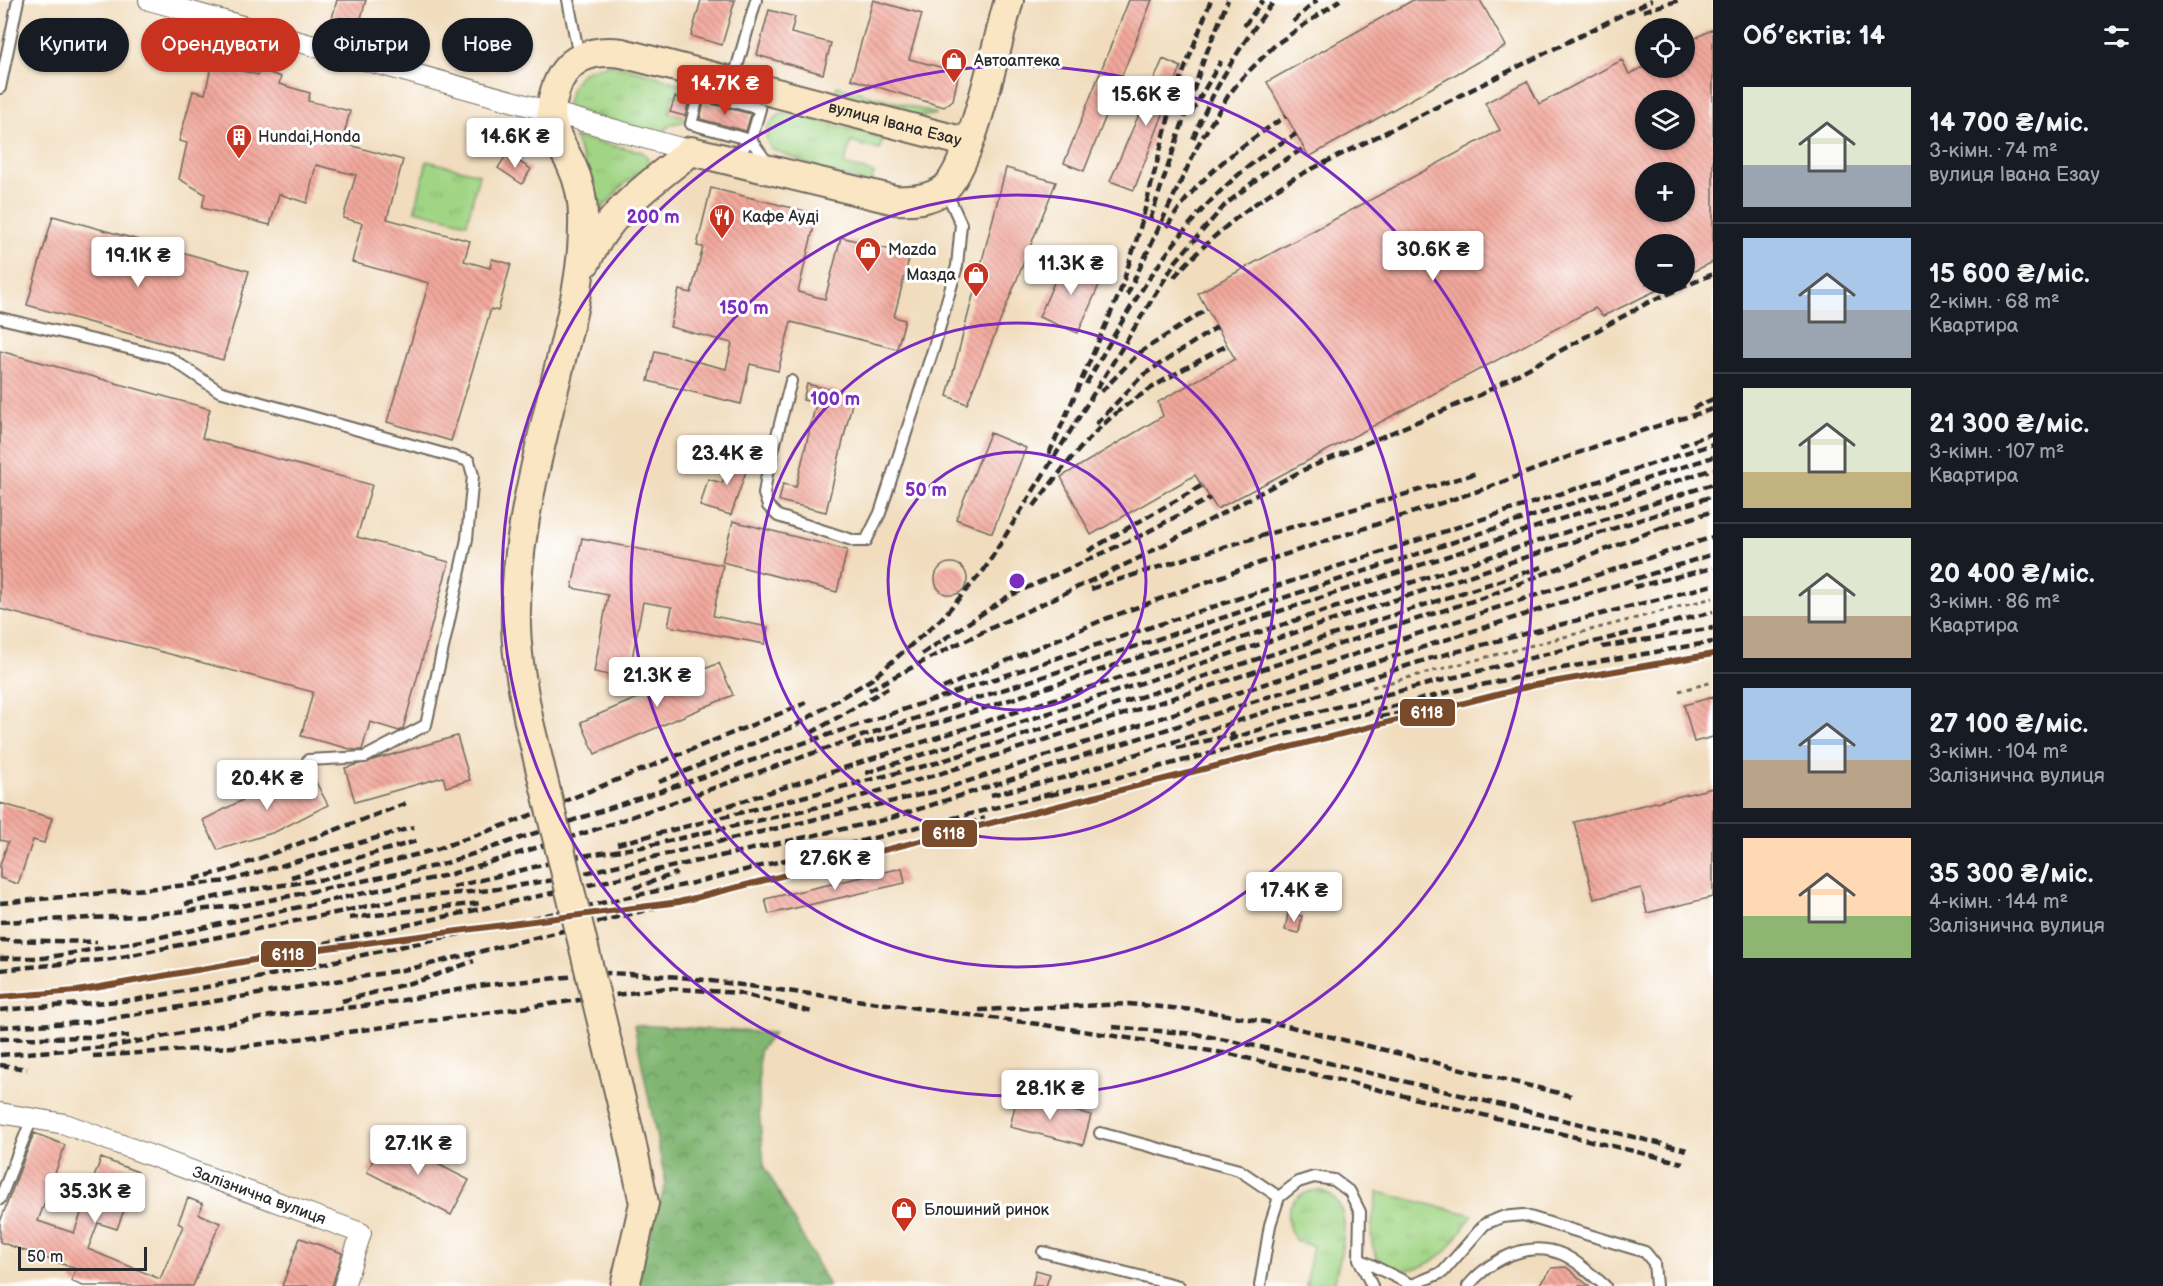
<!DOCTYPE html>
<html lang="uk">
<head>
<meta charset="utf-8">
<style>
	:root { --surface:#171b24; --page:#242831; --text:#f1f3f6; --muted:#9ea1a6; --line:#363941; --accent:#c8321e }
	body { margin:0; font-family:"Balsamiq Sans",sans-serif; background:var(--page); color:var(--text); height:100vh; display:flex; flex-direction:column; font-size:22px; white-space:nowrap }
	* { box-sizing:border-box; margin:0 }
	p { font-size:20px; color:var(--muted) }
	.icon { flex:none; width:33px; height:33px; fill:none; stroke:currentColor; stroke-width:2; stroke-linecap:round; stroke-linejoin:round }
	.map { position:relative; flex:1; overflow:hidden }
	.sheet { display:flex; flex-direction:column; background:var(--surface); width:450px }
	.sheet>* { flex:none }
	.banner { position:absolute; left:18px; top:18px; width:570px; height:54px; display:flex; gap:12px }
	.fabs { position:absolute; left:1635px; top:18px; display:grid; gap:12px }
	.fabs a { display:grid; place-items:center; width:60px; height:60px; border-radius:50%; background:var(--surface); box-shadow:0 2px 4px #0004; font-size:30px }
	.scale { position:absolute; left:18px; bottom:15px; width:129px; box-sizing:border-box; padding-left:6px; border:3px solid #2b2b2b; border-top:0; font-size:16px; line-height:21px; white-space:nowrap; color:#2b2b2b; -webkit-text-stroke:4px #fff; paint-order:stroke }
	.price { position:absolute; translate:-50% -51px; padding:0 14px; border-radius:6px; background:#fff; color:#222; font-size:20px; line-height:39px; filter:drop-shadow(0 2px 3px #0008) }
	.price::after { content:''; position:absolute; left:50%; top:36px; width:18px; height:14px; margin-left:-9px; background:inherit; clip-path:polygon(0 0,100% 0,50% 100%) }
	.price.on { background:var(--accent); color:#fff }
	ul { padding:0; list-style:none }
	li { display:flex; align-items:center; gap:18px; height:150px; padding:0 30px }
	li+li { border-top:2px solid var(--line) }
	li span { display:grid; place-items:center; flex:none; width:168px; height:120px; border-radius:0px; color:#555 }
	li>.icon { margin-inline-start:auto }
	span .icon { width:72px; height:72px; fill:#fffc; stroke-width:1 }
	li b { font-size:26px }
	h2 { display:flex; justify-content:space-between; align-items:center; height:72px; padding:0 30px; font-size:26px }
	.chip { padding:0 21px; border-radius:27px; background:var(--surface); box-shadow:0 2px 4px #0004; font-size:21px; line-height:54px }
	.chip.on { background:var(--accent); color:#fff }
	main { display:flex; flex:1; min-height:0 }
	.map>svg:first-child { display:block }
	.grass { fill:url(#grass-tufts); stroke:#668058; stroke-width:1.5 }
	.forest { fill:url(#forest-crowns); stroke:#56704e; stroke-width:1.5 }
	.building { fill:url(#building-back-hatch); fill-rule:evenodd }
	.lines { fill:none; stroke-linecap:round; stroke-linejoin:round }
	.lane-casing { stroke:#70695e; stroke-width:14 }
	.street-casing { stroke:#70695e; stroke-width:22 }
	.secondary-casing { stroke:#70695e; stroke-width:32 }
	.path { stroke:#70695e; stroke-width:3; stroke-dasharray:4.5 4.5; stroke-linecap:butt }
	.lane { stroke:#fff; stroke-width:10 }
	.street { stroke:#fff; stroke-width:20 }
	.secondary { stroke:#fbe6c3; stroke-width:28 }
	.rail { stroke:#2b2b2b; stroke-width:4.5; stroke-dasharray:9 4.5; stroke-linecap:butt }
	.secondary-bridge-casing { stroke:#70695e; stroke-width:32; stroke-linecap:butt }
	.secondary-bridge { stroke:#fbe6c3; stroke-width:28 }
	.rail-1-casing { stroke:#fff; stroke-width:10 }
	.rail-1 { stroke:#7a4b2a; stroke-width:6 }
	.ring { fill:none; stroke:#7b2cbf; stroke-width:3 }
	.labels { text-anchor:middle; dominant-baseline:central; stroke-width:6; stroke-linejoin:round; paint-order:stroke }
	.poi-label { font-size:16px; fill:#2b2b2b; stroke:#fff; text-anchor:start }
	.street-label { font-size:16px; fill:#2b2b2b; stroke:#fff }
	.centre { fill:#7b2cbf; stroke:#fff; stroke-width:3 }
	.ring-label { font-size:18px; text-anchor:middle; font-weight:bold; fill:#7b2cbf; stroke:#fff; stroke-width:6; stroke-linejoin:round; paint-order:stroke }
	.line-badge { stroke:#fff; stroke-width:2 }
	.badge-label { font-size:16px; text-anchor:middle; font-weight:bold; fill:#fff }
</style>
</head>
<body>
<main>
<div class="map">
<svg width="1713" height="1286" viewBox="0 0 1713 1286">
	<defs>
		<pattern id="grass-tufts" width="24" height="20" patternUnits="userSpaceOnUse" patternTransform="scale(1.5)"><rect width="24" height="20" fill="#a1d585"/><path d="M3 7l-1-3M5 7V3M7 7l1-3M15 17l-1-3M17 17v-4M19 17l1-3" fill="none" stroke="#8bb773"/></pattern>
		<pattern id="forest-crowns" width="20" height="18" patternUnits="userSpaceOnUse" patternTransform="scale(1.5)"><rect width="20" height="18" fill="#80b672"/><path d="M2 6a3 3 0 1 1 6 0M12 15a3 3 0 1 1 6 0" fill="none" stroke="#69945e"/></pattern>
		<pattern id="building-back-hatch" width="6" height="6" patternUnits="userSpaceOnUse" patternTransform="scale(1.5)"><rect width="6" height="6" fill="#f3a89c"/><path d="M-1 5l2 2M0 0l6 6M5-1l2 2" fill="none" stroke="#c5897f"/></pattern>
	</defs>
	<rect width="100%" height="100%" fill="#fff"/>
	<filter id="ink" filterUnits="userSpaceOnUse"><feTurbulence type="fractalNoise" baseFrequency=".0167" numOctaves="2"/><feDisplacementMap in="SourceGraphic" scale="12" xChannelSelector="R" yChannelSelector="G"/><feConvolveMatrix kernelMatrix="1 2 1 2 8 2 1 2 1" color-interpolation-filters="sRGB"/></filter>
	<filter id="wash" filterUnits="userSpaceOnUse"><feTurbulence type="fractalNoise" baseFrequency=".008" numOctaves="4" result="noise"/><feDisplacementMap in="SourceGraphic" scale="24" xChannelSelector="R" yChannelSelector="G"/><feGaussianBlur stdDeviation="1.35" result="paint"/><feColorMatrix in="noise" values="0 0 0 0 0 0 0 0 0 0 0 0 0 0 0 0 0 1.4 0 .05"/><feComposite in="paint" operator="in"/></filter>
	<g filter="url(#wash)">
		<rect width="100%" height="100%" fill="#f1ddbe"/>
		<!-- grass -->
		<path class="grass" d="M614,64L669,80L695,92L693,100L673,95L669,113L688,118L687,121L671,124L660,135L566,107C574,74 581,69 614,64Z
			M837,86L937,114L920,117L834,94Z
			M781,114H792L883,138L880,150L851,142L844,164L874,173L871,184L829,173L772,149C761,136 767,122 781,114Z
			M574,137L642,152L648,158L647,167L625,183L596,215L593,184Z
			M427,161L479,174L467,223L415,210Z
			M1318,1190C1361,1200 1339,1256 1334,1286H1306L1313,1246L1296,1241C1280,1216 1287,1194 1318,1190Z
			M1378,1192L1473,1215C1464,1226 1455,1241 1445,1252C1424,1271 1383,1283 1373,1247C1368,1231 1375,1208 1378,1192Z"/>
		<!-- forest -->
		<path class="forest" d="M634,1025L774,1033L759,1051V1112L764,1165L829,1286H637L646,1245L666,1184Z"/>
		<g id="blocks">
			<!-- building -->
			<path class="building" d="M337,0H366L355,40L328,33Z
				M701,0H735L722,45L691,36Z
				M873,0L922,14L909,59L959,72L953,100L944,107L851,79Z
				M1129,0H1152L1084,171L1064,163Z
				M1413,0H1480L1506,46L1309,157L1267,82Z
				M769,10L795,17L791,33L831,43L823,74L757,55Z
				M1713,29V262L1684,276V244H1646V284H1670L1603,316L1595,308L1217,509L1195,475L1091,535L1061,477L1163,416L1158,402L1235,359L1198,293L1500,130L1485,103L1527,81L1539,104L1622,60L1629,74L1641,68H1684V44ZM1646,100H1684V140H1646ZM1646,172H1684V212H1646Z
				M1163,59L1181,67L1134,190L1110,181Z
				M212,63L258,75L261,70L281,77L279,84L310,93L308,101L350,111L342,143L403,160L387,219L470,241L464,261L490,268L492,259L511,264L498,311L491,309L451,441L387,422L429,283L352,262L362,223L343,218L356,175L316,165L307,203L279,194L270,225L202,208L205,194L179,179L187,143L179,141L193,91L205,94Z
				M675,97L689,101L685,116L670,112Z
				M704,102L751,114L746,131L700,119Z
				M507,154L531,169L522,184L498,168Z
				M1006,168L1056,182L967,404L947,396Z
				M711,188L817,214L798,292L825,299L841,237L910,255L894,317L905,320L897,349L791,322L778,371L750,364L741,404L648,381L655,351L726,369L732,343L670,327L679,290L691,293L703,247L697,246Z
				M53,216L249,271L223,360L27,305Z
				M1064,260L1103,276L1078,333L1039,317Z
				M0,351L210,409L202,438L372,485L357,537L449,562L403,729L399,731L370,722L362,750H354L301,736L313,692L0,609Z
				M807,384L854,395L826,512L779,501L783,484L796,487L816,403L803,400Z
				M990,433L1026,448L992,533L956,519Z
				M734,451L751,457L731,515L700,506L708,479L722,483Z
				M733,521L847,550L837,592L722,562Z
				M582,538L723,565L713,616L768,627L765,644L668,626L672,607L643,602L628,679L594,672L608,595L572,588Z
				M935 579a16 16 0 1 1 32 0a16 16 0 1 1-32 0Z
				M719,663L733,695L595,754L581,722Z
				M1713,697V737L1694,742L1684,705Z
				M457,736L470,780L446,787L443,777L355,802L345,768Z
				M308,767L328,805L275,832L218,850L203,820Z
				M1713,788V897L1647,913L1641,888L1594,899L1574,822Z
				M0,803L52,818L44,843L33,840L18,884L0,878V865L8,842L0,840Z
				M902,868L905,883L769,914L765,899Z
				M1288,913L1302,916L1299,933L1285,930Z
				M1017,1097L1091,1115L1083,1145L1010,1127Z
				M34,1133L65,1145L38,1221L74,1233L101,1158L138,1172L117,1229L98,1223L88,1249L160,1279L183,1226L178,1223L188,1198L203,1204L199,1214L220,1223L193,1286H83L71,1281L76,1269L0,1242V1222Z
				M385,1137L469,1180L451,1215L367,1172Z
				M300,1238L342,1253L332,1286H282Z
				M1566,1267L1589,1286H1538L1552,1268Z
				M1036,1270L1050,1274L1046,1286H1032Z"/>
		</g>
	</g>
	<g filter="url(#ink)">
		<use href="#blocks" fill-opacity="0" stroke="#70695e" stroke-width="1.5"/>
		<g class="lines">
			<!-- lane casing -->
			<g class="lane-casing">
				<path id="lane" d="M568,0L579,57
					M733,81L756,0
					M0,88L18,0
					M732,158L751,140L760,109L699,93L691,124L751,140L769,165
					M0,318L170,358L219,391L469,461L473,475L467,539L426,725L365,757L308,760
					M791,381L767,474L764,494L768,506L778,516L855,541H866L880,513L934,347L957,266L961,224L945,189
					M1100,1133L1239,1170L1279,1197
					M0,1199L32,1118
					M1043,1252L1179,1286
					M1359,1259L1412,1285L1443,1272L1485,1224L1502,1217L1523,1215L1645,1252L1654,1263L1656,1286
					M1260,1286L1270,1225L1279,1197L1298,1182L1314,1177L1334,1180L1350,1192L1360,1212L1359,1259L1372,1286
					M1468,1286C1491,1259 1529,1239 1564,1255C1579,1262 1593,1276 1605,1286"/>
			</g>
			<!-- street casing -->
			<g class="street-casing">
				<g id="street">
					<path d="M149,0L691,151"/>
					<path id="s1" d="M0,1113L65,1124L361,1233L344,1286"/>
				</g>
			</g>
			<!-- secondary casing -->
			<g class="secondary-casing">
				<g id="secondary">
					<path d="M586,262C608,212 649,185 691,151L895,200C912,201 929,200 943,190C971,170 998,37 1009,0"/>
					<path id="s2" d="M551,401C564,343 583,285 583,226C584,204 580,183 571,164C564,150 555,137 552,122C550,111 552,101 555,91C565,58 590,49 622,53L969,143"/>
					<path d="M625,1286L644,1203L631,1141"/>
				</g>
			</g>
			<!-- path -->
			<path class="path" d="M1372,687L1713,598
				M1679,691L1713,682"/>
			<!-- lane -->
			<use href="#lane" class="lane"/>
			<!-- street -->
			<use href="#street" class="street"/>
			<!-- secondary -->
			<use href="#secondary" class="secondary"/>
			<!-- rail -->
			<path class="rail" d="M1643,11L1680,0
				M1293,22L1317,0
				M1244,26L1263,0
				M1191,113L1221,61
				M1193,139C1214,87 1241,44 1275,0
				M1150,220L1204,59L1228,0
				M1167,227C1196,178 1239,147 1286,116
				M1174,277C1210,237 1249,205 1296,177L1652,0
				M1127,295L1199,143L1228,96L1242,78L1275,45L1340,0
				M1086,384C1143,284 1194,193 1296,134
				M1101,392L1139,353L1207,309
				M1693,408L1713,399
				M1096,424L1143,375L1217,327
				M1680,446L1713,433
				M1049,454L1120,292L1139,232L1174,97L1211,0
				M1034,506C1061,470 1092,430 1128,404C1159,381 1194,364 1227,345
				M1662,528L1713,511
				M1088,551L1201,486
				M1634,587L1713,568
				M1091,589C1218,546 1348,512 1477,473
				M1602,647L1713,628
				M922,654L1007,597L1142,535L1210,498
				M943,688L1105,619L1256,564L1481,490L1615,439L1713,409
				M869,690L949,648L1139,558L1301,471L1480,395L1649,302L1713,274
				M1380,717L1474,700
				M811,733L888,688
				M1229,740L1293,718L1713,612
				M852,747L945,721L1713,469
				M1177,748L1235,734
				M866,773L1713,496
				M1069,776L1428,659L1713,585
				M659,782L793,727L872,679L941,619L984,570L1176,261L1225,205L1263,174L1304,148
				M991,795L1075,775
				M1050,795L1449,692L1551,670L1713,642
				M715,810L1713,484
				M930,838L985,818
				M617,844L936,763L1542,567
				M291,877L420,840
				M194,879L231,869L407,803
				M453,887L575,857L642,847L840,802L939,774L1485,597L1668,525
				M634,888L677,873
				M0,903L228,881L414,827
				M185,904L242,891L325,879L437,849L511,823L806,703
				M349,918L480,903
				M0,922L136,916L246,905L440,865L1108,641L1713,444
				M0,940L97,942
				M0,958H44L142,941L448,875L594,830L859,737L1713,457
				M258,958L888,819L1713,554
				M0,970L112,959L407,898L491,890L559,879L941,790L1713,537
				M342,1001L425,979L474,961
				M0,1010L134,1000L262,977L693,883L1058,792
				M979,1010L1129,1004L1205,1011L1283,1025L1571,1096
				M0,1027L90,1022L414,968L679,902
				M1113,1027L1196,1034L1275,1050L1687,1150
				M0,1039L129,1036
				M0,1055L108,1047L271,1016L382,1004L485,985L608,973L681,977L1038,1024L1230,1054L1683,1163
				M93,1056L247,1046L666,988L739,993L812,1012
				M0,1065L27,1069"/>
			<!-- secondary-bridge casing -->
			<g class="secondary-bridge-casing">
				<path id="secondary-bridge" d="M551,401C533,475 514,550 516,626C517,659 523,690 529,722L631,1141"/>
			</g>
			<!-- secondary-bridge -->
			<use href="#secondary-bridge" class="secondary-bridge"/>
			<!-- rail-1 casing -->
			<g class="rail-1-casing">
				<path id="rail-1" d="M0,997L77,991L305,951L679,902L1535,685L1713,654"/>
			</g>
			<!-- rail-1 -->
			<use href="#rail-1" class="rail-1"/>
		</g>
	</g>
	<!-- distance rings -->
	<g class="ring">
		<circle cx="1017" cy="581" r="129"/>
		<circle cx="1017" cy="581" r="258"/>
		<circle cx="1017" cy="581" r="386"/>
		<circle cx="1017" cy="581" r="515"/>
	</g>
	<!-- icons -->
	<defs>
		<g id="shop-pin" transform="scale(1.35)"><path d="M0 17L-7.5 6A9.5 9.5 0 1 1 7.5 6Z" fill="#c8321e" stroke="#fff"/><path d="M-5-2.5h2.3a2.7 3.5 0 0 1 5.4 0H5L5.5 6h-11ZM-1.5-2.5h3a1.5 2.3 0 0 0-3 0Z" fill="#fff"/></g>
		<g id="building-pin" transform="scale(1.35)"><path d="M0 17L-7.5 6A9.5 9.5 0 1 1 7.5 6Z" fill="#c8321e" stroke="#fff"/><path d="M-4-6H4V6H1V3H-1V6H-4ZM-2.5-4.3h1.7v1.8h-1.7ZM.8-4.3h1.7v1.8H.8ZM-2.5-1h1.7V.8h-1.7ZM.8-1h1.7V.8H.8Z" fill="#fff"/></g>
		<g id="restaurant-pin" transform="scale(1.35)"><path d="M0 17L-7.5 6A9.5 9.5 0 1 1 7.5 6Z" fill="#c8321e" stroke="#fff"/><path d="M-5-6h1v4h1v-4h1v4h1v-4h1v5L-1.5 .5V6h-2V.5L-5-1ZM5-6V6H3V1.5H1.5Q1.5-4 5-6Z" fill="#fff"/></g>
	</defs>
	<g fill-rule="evenodd">
		<use href="#shop-pin" x="954" y="61"/>
		<use href="#building-pin" x="239" y="137"/>
		<use href="#restaurant-pin" x="722" y="217"/>
		<use href="#shop-pin" x="868" y="250"/>
		<use href="#shop-pin" x="976" y="275"/>
		<use href="#shop-pin" x="904" y="1210"/>
	</g>
	<g class="labels">
		<!-- poi labels -->
		<g class="poi-label">
			<text x="974" y="61">Автоаптека</text>
			<text x="258" y="137">Hundai,Honda</text>
			<text x="742" y="217">Кафе Ауді</text>
			<text x="888" y="250">Mazda</text>
			<text x="956" y="275" text-anchor="end">Мазда</text>
			<text x="924" y="1210">Блошиний ринок</text>
		</g>
		<!-- street labels -->
		<g class="street-label">
			<text stroke="none"><textPath href="#s2" startOffset="687">вулиця Івана Езау</textPath></text>
			<text stroke="none"><textPath href="#s1" startOffset="273">Залізнична вулиця</textPath></text>
		</g>
	</g>
	<circle cx="1017" cy="581" r="9" class="centre"/>
	<g class="ring-label">
		<text x="653" y="223">200 m</text>
		<text x="744" y="314">150 m</text>
		<text x="835" y="405">100 m</text>
		<text x="926" y="496">50 m</text>
	</g>
	<g class="line-badge">
		<rect x="1399" y="698" width="57" height="29" rx="6" fill="#7a4b2a"/>
		<rect x="921" y="819" width="57" height="29" rx="6" fill="#7a4b2a"/>
		<rect x="260" y="940" width="57" height="28" rx="6" fill="#7a4b2a"/>
	</g>
	<g class="badge-label">
		<text x="1427" y="718">6118</text>
		<text x="949" y="839">6118</text>
		<text x="288" y="960">6118</text>
	</g>
</svg>
<div class="fabs">
<a><svg class="icon" aria-label="locate" viewBox="0 0 24 24"><circle cx="12" cy="12" r="6"/><path d="M12 2v4M12 18v4M2 12h4M18 12h4"/></svg></a>
<a><svg class="icon" aria-label="layers" viewBox="0 0 24 24"><path d="M12 4l9 5-9 5-9-5zM3 14l9 5 9-5"/></svg></a>
<a>+</a>
<a>−</a>
</div>
<div class="scale">50 m</div>
<b class="price on" style="left:725px;top:116px">14.7K ₴</b>
<b class="price" style="left:1146px;top:127px">15.6K ₴</b>
<b class="price" style="left:515px;top:169px">14.6K ₴</b>
<b class="price" style="left:1433px;top:282px">30.6K ₴</b>
<b class="price" style="left:138px;top:288px">19.1K ₴</b>
<b class="price" style="left:1071px;top:296px">11.3K ₴</b>
<b class="price" style="left:727px;top:486px">23.4K ₴</b>
<b class="price" style="left:657px;top:708px">21.3K ₴</b>
<b class="price" style="left:267px;top:811px">20.4K ₴</b>
<b class="price" style="left:835px;top:891px">27.6K ₴</b>
<b class="price" style="left:1294px;top:923px">17.4K ₴</b>
<b class="price" style="left:1050px;top:1121px">28.1K ₴</b>
<b class="price" style="left:418px;top:1176px">27.1K ₴</b>
<b class="price" style="left:95px;top:1224px">35.3K ₴</b>
<div class="banner">
<a class="chip">Купити</a>
<a class="chip on">Орендувати</a>
<a class="chip">Фільтри</a>
<a class="chip">Нове</a>
</div>
</div>
<section class="sheet">
<h2>Об’єктів: 14<svg class="icon" aria-label="filters" viewBox="0 0 24 24"><path d="M4 7h16M4 17h16"/><circle cx="9" cy="7" r="2"/><circle cx="15" cy="17" r="2"/></svg></h2>
<ul>
<li><span style="background:linear-gradient(#dfe7d0 65%,#9aa5b1 0)"><svg class="icon" aria-label="home" viewBox="0 0 24 24"><path d="M3 11l9-7 9 7M6 9v11h12V9"/></svg></span><div><b>14 700 ₴/міс.</b><p>3-кімн. · 74 m²</p><p>вулиця Івана Езау</p></div></li>
<li><span style="background:linear-gradient(#a9c7e8 60%,#9aa5b1 0)"><svg class="icon" aria-label="home" viewBox="0 0 24 24"><path d="M3 11l9-7 9 7M6 9v11h12V9"/></svg></span><div><b>15 600 ₴/міс.</b><p>2-кімн. · 68 m²</p><p>Квартира</p></div></li>
<li><span style="background:linear-gradient(#dfe7d0 70%,#c2b280 0)"><svg class="icon" aria-label="home" viewBox="0 0 24 24"><path d="M3 11l9-7 9 7M6 9v11h12V9"/></svg></span><div><b>21 300 ₴/міс.</b><p>3-кімн. · 107 m²</p><p>Квартира</p></div></li>
<li><span style="background:linear-gradient(#dfe7d0 65%,#b9a48a 0)"><svg class="icon" aria-label="home" viewBox="0 0 24 24"><path d="M3 11l9-7 9 7M6 9v11h12V9"/></svg></span><div><b>20 400 ₴/міс.</b><p>3-кімн. · 86 m²</p><p>Квартира</p></div></li>
<li><span style="background:linear-gradient(#a9c7e8 60%,#b9a48a 0)"><svg class="icon" aria-label="home" viewBox="0 0 24 24"><path d="M3 11l9-7 9 7M6 9v11h12V9"/></svg></span><div><b>27 100 ₴/міс.</b><p>3-кімн. · 104 m²</p><p>Залізнична вулиця</p></div></li>
<li><span style="background:linear-gradient(#ffd9b3 65%,#8fb573 0)"><svg class="icon" aria-label="home" viewBox="0 0 24 24"><path d="M3 11l9-7 9 7M6 9v11h12V9"/></svg></span><div><b>35 300 ₴/міс.</b><p>4-кімн. · 144 m²</p><p>Залізнична вулиця</p></div></li>
</ul>
</section>
</main>
</body>
</html>
